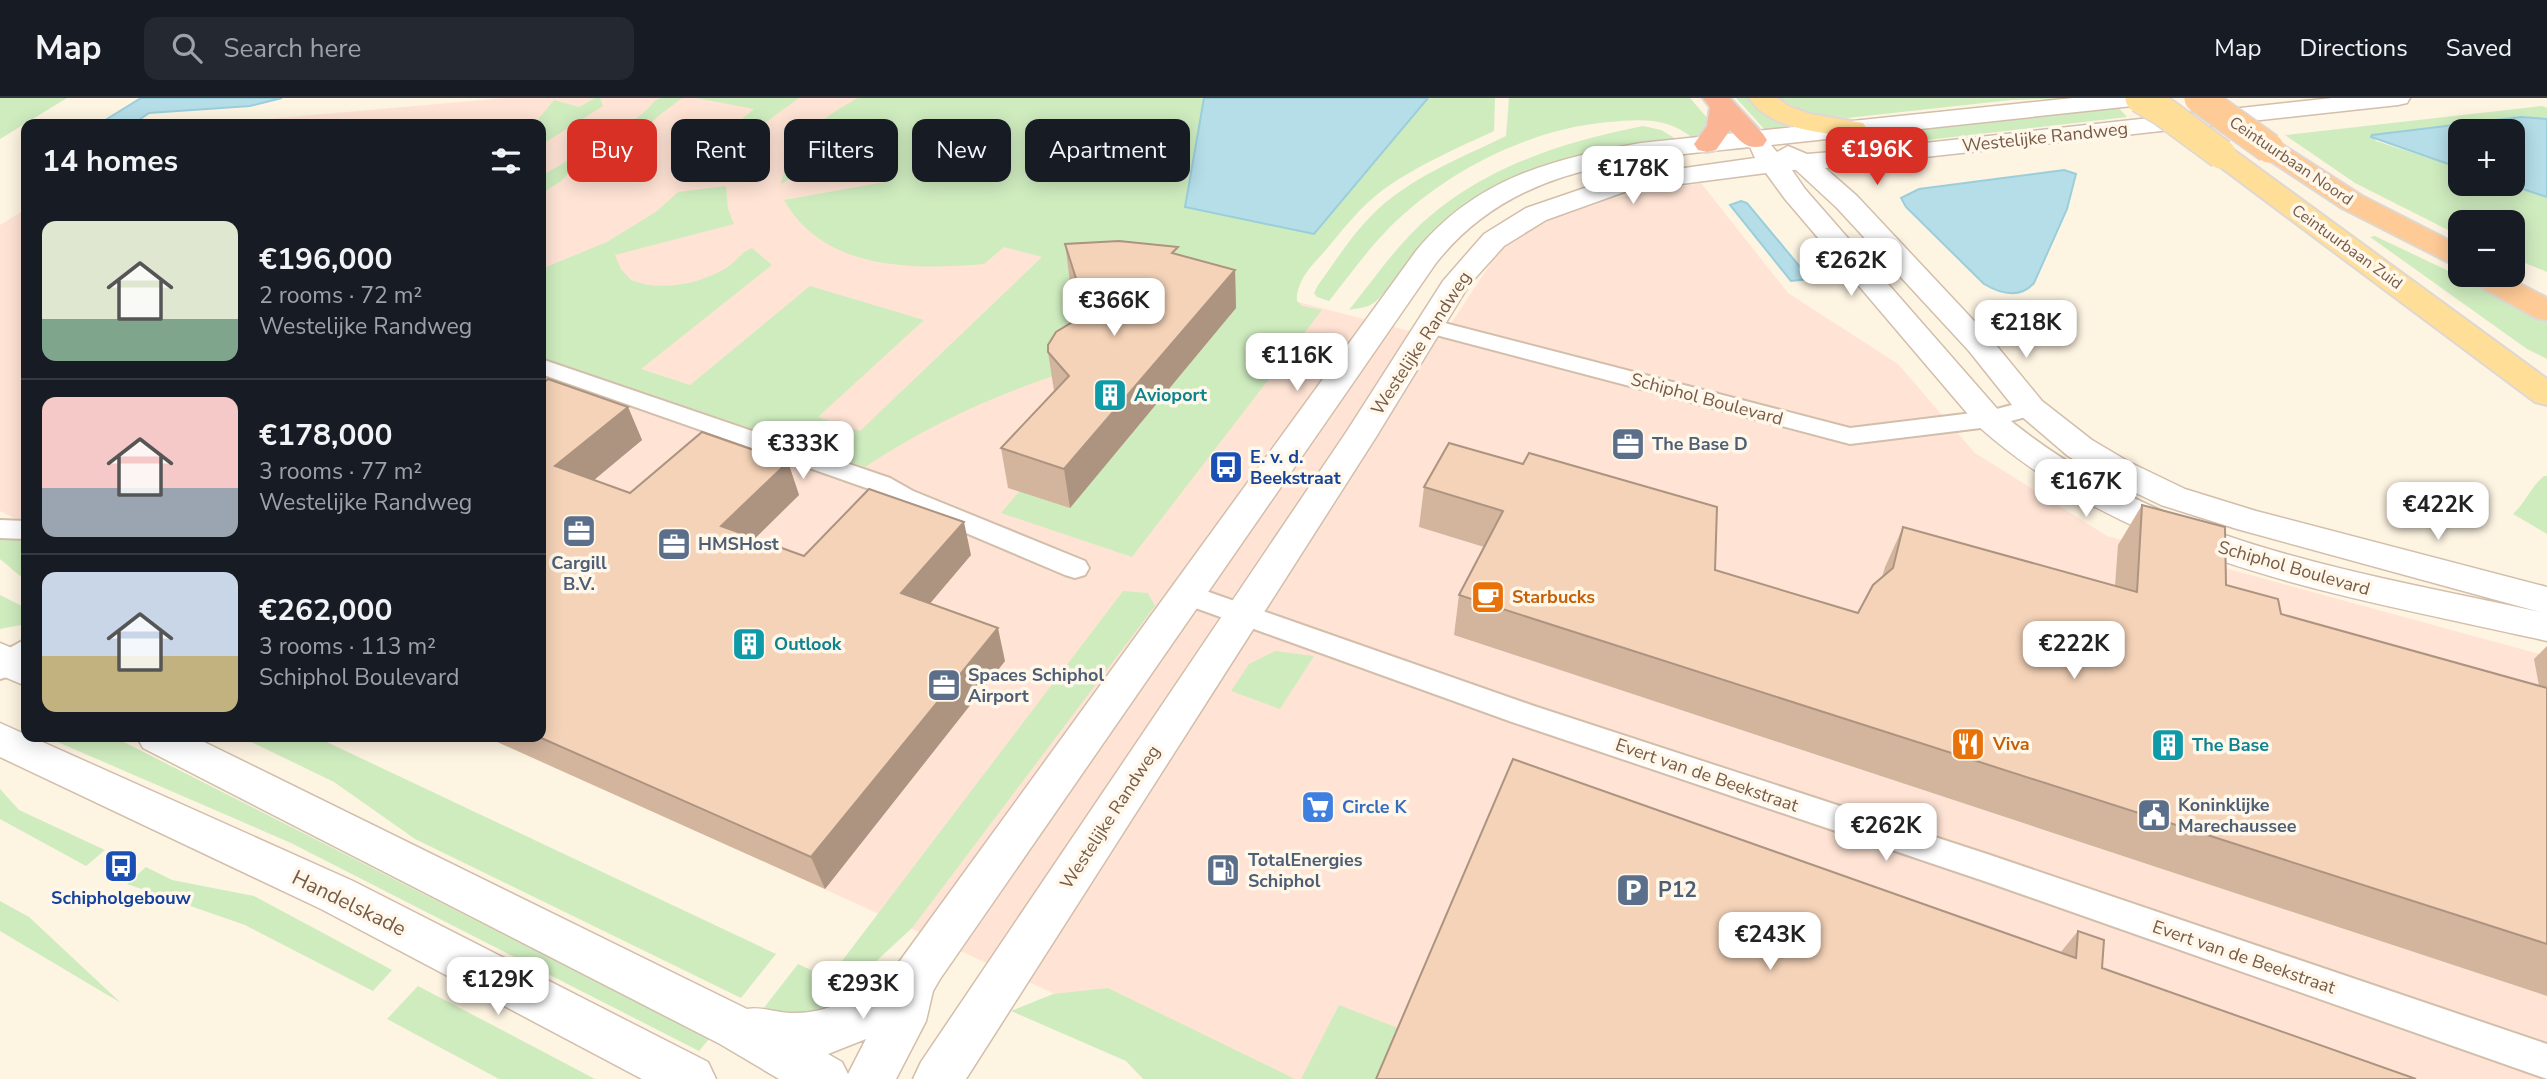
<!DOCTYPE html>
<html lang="en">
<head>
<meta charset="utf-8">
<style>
	:root { --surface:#171b24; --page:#242831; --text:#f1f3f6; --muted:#9ea1a6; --line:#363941; --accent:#d93025 }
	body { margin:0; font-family:"Nunito Sans",sans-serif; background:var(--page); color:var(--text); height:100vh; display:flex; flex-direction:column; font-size:26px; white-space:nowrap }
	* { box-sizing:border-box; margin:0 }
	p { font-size:23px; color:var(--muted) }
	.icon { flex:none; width:38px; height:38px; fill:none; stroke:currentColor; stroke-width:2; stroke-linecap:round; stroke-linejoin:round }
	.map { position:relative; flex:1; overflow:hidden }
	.drawer { position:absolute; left:21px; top:21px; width:525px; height:623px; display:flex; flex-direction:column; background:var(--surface); border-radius:14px; box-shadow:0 4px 18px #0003 }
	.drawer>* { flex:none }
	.banner { position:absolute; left:567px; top:21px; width:665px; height:63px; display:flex; gap:14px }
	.buttons { position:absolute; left:2448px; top:21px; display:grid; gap:14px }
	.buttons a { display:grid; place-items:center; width:77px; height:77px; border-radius:14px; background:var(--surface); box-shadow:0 4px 18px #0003; font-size:35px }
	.price { position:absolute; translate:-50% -60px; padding:0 16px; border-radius:14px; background:#fff; color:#222; font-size:23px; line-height:46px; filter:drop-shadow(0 2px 4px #0008) }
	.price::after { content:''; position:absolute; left:50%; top:42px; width:21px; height:16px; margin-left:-10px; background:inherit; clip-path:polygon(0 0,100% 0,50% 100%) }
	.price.active { background:var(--accent); color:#fff }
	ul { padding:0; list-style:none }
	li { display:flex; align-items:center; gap:21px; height:175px; padding:0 21px }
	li+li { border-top:2px solid var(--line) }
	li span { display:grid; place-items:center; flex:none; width:196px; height:140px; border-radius:14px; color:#555 }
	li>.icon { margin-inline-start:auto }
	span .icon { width:84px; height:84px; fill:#fffc; stroke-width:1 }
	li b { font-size:30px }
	h2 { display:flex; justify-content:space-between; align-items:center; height:84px; padding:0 21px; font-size:30px }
	.tag { padding:0 24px; border-radius:14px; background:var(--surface); box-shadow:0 4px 18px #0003; font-size:24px; line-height:63px }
	.tag.active { background:var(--accent); color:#fff }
	header { display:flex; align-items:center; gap:42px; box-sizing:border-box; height:98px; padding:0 35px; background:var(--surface); border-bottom:2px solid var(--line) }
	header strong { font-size:33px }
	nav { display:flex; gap:38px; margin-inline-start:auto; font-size:24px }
	.search { width:490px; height:63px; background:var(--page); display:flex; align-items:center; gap:18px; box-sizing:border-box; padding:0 24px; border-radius:14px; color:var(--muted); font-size:26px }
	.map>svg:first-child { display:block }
	.commercial { fill:#ffe4d5 }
	.green { fill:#cfecbf }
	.water { fill:#b5dee9; stroke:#9bcedb; stroke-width:2 }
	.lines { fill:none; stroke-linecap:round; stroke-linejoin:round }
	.minor-casing { stroke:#d2beab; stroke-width:4 }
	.tertiary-casing { stroke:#d2beab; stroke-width:3 }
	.primary-casing { stroke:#ded7d3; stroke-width:4 }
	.trunk-casing { stroke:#ded7d3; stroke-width:4 }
	.motorway-casing { stroke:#ded7d3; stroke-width:4 }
	.minor { fill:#fff; fill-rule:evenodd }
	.tertiary { fill:#fff; fill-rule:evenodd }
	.primary { fill:#ffde98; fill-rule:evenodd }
	.trunk { fill:#feca96; fill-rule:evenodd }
	.motorway { fill:#fcb594; fill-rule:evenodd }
	.primary-bridge-casing { stroke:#ded7d3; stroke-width:32; stroke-linecap:butt }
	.trunk-bridge-casing { stroke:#ded7d3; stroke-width:32; stroke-linecap:butt }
	.primary-bridge { stroke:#ffde98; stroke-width:29 }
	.trunk-bridge { stroke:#feca96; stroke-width:29 }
	.wall { fill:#d3b59e }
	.shaded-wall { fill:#ac9481 }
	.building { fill:#f5d3b8; stroke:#ac9481; stroke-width:2 }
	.labels { text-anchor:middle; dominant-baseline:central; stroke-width:7; stroke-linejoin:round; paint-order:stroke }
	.far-street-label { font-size:16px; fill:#775a47; stroke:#fff8ea }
	.street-label { font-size:18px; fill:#775a47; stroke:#fff8ea }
	.culture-label { font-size:18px; font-weight:bold; fill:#0d838f; stroke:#fff8ea; text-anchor:start }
	.service-label { font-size:18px; font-weight:bold; fill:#4e5e75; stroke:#fff8ea; text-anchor:start }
	.transit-label { font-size:18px; font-weight:bold; fill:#164399; stroke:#fff8ea; text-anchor:start }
	.food-label { font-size:18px; font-weight:bold; fill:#c56008; stroke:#fff8ea; text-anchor:start }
	.shop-label { font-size:18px; font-weight:bold; fill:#366cbe; stroke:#fff8ea; text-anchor:start }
	.near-service-label { font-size:21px; font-weight:bold; fill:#4e5e75; stroke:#fff8ea; text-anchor:start }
	.near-street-label { font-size:21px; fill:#775a47; stroke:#fff8ea }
</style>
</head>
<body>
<header>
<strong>Map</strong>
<div class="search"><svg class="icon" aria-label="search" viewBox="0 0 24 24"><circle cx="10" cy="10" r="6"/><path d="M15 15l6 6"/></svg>Search here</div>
<nav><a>Map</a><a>Directions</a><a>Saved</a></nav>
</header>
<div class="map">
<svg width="2547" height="981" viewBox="0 0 2547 981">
	<rect width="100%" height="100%" fill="#fef4e2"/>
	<!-- commercial -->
	<path class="commercial" d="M505,0H913L1097,152L1441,241L1506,142L1583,106L1701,85L1788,195L1898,266L1975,355L2107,438L2547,558V981H1242L490,639H541V26H212Z
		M26,111V426L0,413V127Z"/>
	<!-- green -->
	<path class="green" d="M0,0H67L0,41Z
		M595,0H600L603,8L541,47V26H534L554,2L579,9Z
		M661,0H682L656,20L620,62H581L561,83L541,96V78C565,64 642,24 654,3Z
		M696,0H799L758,30L735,27L754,11Z
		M858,0H1204L1185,109L1314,136L1428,0H1495L1494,33C1457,50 1418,67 1384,91C1361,108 1343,131 1325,153C1312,167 1296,183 1297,203L1302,208L1322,212L1132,459L1001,415L1091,308L1078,270C1003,293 931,325 865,369L541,260V171L607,144L657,113L678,94L726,88L728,111L734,126L615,157L621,171L631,182C660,194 700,186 726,170C736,164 741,154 752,150L772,167L641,271L690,287L810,188L924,222L818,319L860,333L1042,159L1004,149L984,166C914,172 824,173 784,102L885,84C868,57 824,62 799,74C792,77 788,83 781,86C790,43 821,20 858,0Z
		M1509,0H1690L1709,22L1708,34L1694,41C1668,19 1641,21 1608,24C1529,31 1446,73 1390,129C1368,151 1349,178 1329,203L1317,199L1314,195L1318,187C1335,164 1351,138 1371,118C1408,80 1459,61 1506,38Z
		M1736,0H1756L1787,31L1767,34Z
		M1779,0H2071L2011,2L1847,20L1807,15Z
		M2542,8L2547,10V21L2521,19L2372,37L2376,43L2460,70V86H2508L2547,99V174L2513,160V124H2460V138L2355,85L2285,37Z
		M2118,9L2127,19L1840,52L1828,40Z
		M1643,28L1661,32L1678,42C1592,50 1507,67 1441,126C1415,149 1398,183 1375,204C1368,210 1358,210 1349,212C1369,187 1388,160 1410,137C1472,73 1557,45 1643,28Z
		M2375,138L2547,220V261L2527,251L2370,139Z
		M2544,378H2547V436L2513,416C2526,404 2531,388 2544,378Z
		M26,440V483L0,461V441Z
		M1123,493L1148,495L1155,508L912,830L871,868L842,863Z
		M0,497L26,510V526L0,531Z
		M1275,553L1314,558L1280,611L1231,593L1249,566Z
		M46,639H114L709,941L699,953L291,745Z
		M241,639H316L776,856L741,900L415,741L334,684Z
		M0,691L19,712L105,752L86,768L0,721Z
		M146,769L172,782L254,798L392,872L373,893L245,827L127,786Z
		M0,803L29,819L121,905L0,833Z
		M798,866L865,897C826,914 806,920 763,911Z
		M418,888L595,981H499L387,921Z
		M1108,890L1295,981H1143L1126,963L1011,913L1053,896Z
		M1339,907L1408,934L1388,981H1301Z"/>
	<!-- water -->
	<path class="water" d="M141,0H282L250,8L149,15L133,26H99Z
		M1204,0H1428L1314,136L1185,109Z
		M2521,19L2547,21V99L2508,86H2513V33H2460V70L2371,39L2372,37Z
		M2064,72L2076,76L2067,111L2034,185C2020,201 2001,196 1984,186L1906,109L1901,100L1919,91Z
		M1741,103L1747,105L1810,181L1791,183L1730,107Z"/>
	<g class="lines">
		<!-- minor casing -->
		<g class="minor-casing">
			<path id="minor" d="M1429,221L1850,330L1989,313L2031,302L2040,305L2043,310L2040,315L1989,329L1850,346L1421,233L1418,228L1421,223Z
				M541,261L890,380L913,393L1085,463L1089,470L1085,477L1075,480L1065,477L895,405L872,392L541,276Z
				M0,422L26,423V441L0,440Z
				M1186,486L1534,608L1987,756L2547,946V981L1987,784L1512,624L1176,503L1172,496L1176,489Z
				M26,541V567L10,578L0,581V555Z"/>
		</g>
		<!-- tertiary casing -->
		<g class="tertiary-casing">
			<path id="tertiary" d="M2073,0H2154L2151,5L2142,7L1771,47L1777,54L1788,48L1807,56L1870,51L2332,0H2410L2407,5L2398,7L1825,70L1857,98L1991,241L2042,303L2092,342L2129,364L2185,391L2256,413L2547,489V543C2349,498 2135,468 1978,328L1785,101L1766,75L1627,93L1546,122L1504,148L1469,187L1376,339L966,981H913L921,964L1347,333L1443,183L1484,136L1526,110L1614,80L1755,60L1750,49C1632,62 1515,65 1436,165L940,881L933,893L926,923L896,981H779L720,946L143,650L137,639H194L747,911C761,908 777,915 791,915C832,917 862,893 894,871L1416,153C1476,80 1552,61 1641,45ZM1792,72H1796L1837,110L1969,253L2020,317L2068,358L2105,380L2161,407L2237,431L2540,514C2349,472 2155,445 2000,314L1805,91ZM866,941L848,976L842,964L828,956Z
				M0,545L26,556V588L0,577Z
				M0,625L353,783L708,964L716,981H642L321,811L0,659Z"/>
		</g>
		<!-- primary casing -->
		<g class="primary-casing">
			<path id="primary" d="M1749,0H1777L1791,9L1810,16L1863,25L1867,31L1863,37L1854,39C1819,34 1771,32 1749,0Z
				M2221,48L2231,50L2547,281V307L2535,304L2211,62L2208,56L2211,50Z"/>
		</g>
		<!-- trunk casing -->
		<g class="trunk-casing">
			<path id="trunk" d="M2269,42L2278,44L2362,98L2460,148V168L2450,165L2342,110L2260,56L2256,50L2260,44Z
				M2466,177H2503L2547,200V222L2536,220L2470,183Z"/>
		</g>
		<!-- motorway casing -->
		<g class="motorway-casing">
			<path id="motorway" d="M1703,0H1730L1763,36L1767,42L1763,48C1747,52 1741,44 1730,32L1716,52L1707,54L1698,52L1694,46L1707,28L1710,9Z"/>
		</g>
		<!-- minor -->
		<use href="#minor" class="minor"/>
		<!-- tertiary -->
		<use href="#tertiary" class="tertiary"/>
		<!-- primary -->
		<use href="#primary" class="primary"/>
		<!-- trunk -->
		<use href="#trunk" class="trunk"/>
		<!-- motorway -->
		<use href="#motorway" class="motorway"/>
		<!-- primary-bridge casing -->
		<g class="primary-bridge-casing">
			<path id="primary-bridge" d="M2140,0L2164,14L2221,56"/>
		</g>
		<!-- trunk-bridge casing -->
		<g class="trunk-bridge-casing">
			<path id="trunk-bridge" d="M2199,0L2269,50"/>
		</g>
		<!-- primary-bridge -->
		<use href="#primary-bridge" class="primary-bridge"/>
		<!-- trunk-bridge -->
		<use href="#trunk-bridge" class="trunk-bridge"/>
	</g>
	<!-- wall -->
	<path class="wall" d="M1065,146L1178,157L1235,172L1236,210L1070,410L1008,390L1001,350L1054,293L1048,254L1080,219L1070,184Z
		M541,287L628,309L642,342L594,382L630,395L788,364L799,397L755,440L804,458L971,457L930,505L1005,563L825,791L486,639H541Z
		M1424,389L1715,472L1858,515L1882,479L1885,469L1903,429L2115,488L2118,447L2142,407L2226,487L2281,516L2539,588L2534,561L2547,548V898L1454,537L1459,497L1484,449L1419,429Z
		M2078,833L2102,870L2060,855Z"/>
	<!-- shaded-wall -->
	<path class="shaded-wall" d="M1235,172L1236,210L1070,410L1064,371Z
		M628,309L642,342L571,401L555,368Z
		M788,364L799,397L734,461L721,428Z
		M964,424L971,457L911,528L901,495Z
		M998,530L1005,563L825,791L811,759Z"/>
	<!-- building -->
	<path class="building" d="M1119,143L1178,149L1172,155L1235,172L1064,371L1001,350L1069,278L1048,254V247L1056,234L1087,215L1065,146Z
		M548,281L628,309L555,368L630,395L702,334L788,364L721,428L804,458L869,391L964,424L901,495L998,530L811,759L539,639H541V287Z
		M1449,345L1523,366L1529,355L1717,409L1715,472L1858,515L1873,487L1893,470L1903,429L2137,494L2142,407L2225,429L2226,487L2278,501L2281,516L2547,590V846L1459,497L1503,413L1424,389Z
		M1513,661L2076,860L2078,833L2104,842L2102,870L2416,981H1376Z"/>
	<!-- icons -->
	<defs>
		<g id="building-square" transform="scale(1.75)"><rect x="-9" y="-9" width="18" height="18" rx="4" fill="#0f9aa8" stroke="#fff8ea"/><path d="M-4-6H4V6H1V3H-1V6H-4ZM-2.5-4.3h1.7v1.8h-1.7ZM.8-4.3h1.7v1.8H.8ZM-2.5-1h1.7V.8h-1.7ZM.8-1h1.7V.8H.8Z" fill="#fff"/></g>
		<g id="office-square" transform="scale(1.75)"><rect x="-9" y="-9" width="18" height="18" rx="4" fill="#5c6f8a" stroke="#fff8ea"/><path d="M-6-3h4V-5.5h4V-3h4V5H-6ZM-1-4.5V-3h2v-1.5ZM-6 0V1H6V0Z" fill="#fff"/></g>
		<g id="bus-square" transform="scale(1.75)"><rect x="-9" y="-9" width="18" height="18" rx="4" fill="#1a4fb4" stroke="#fff8ea"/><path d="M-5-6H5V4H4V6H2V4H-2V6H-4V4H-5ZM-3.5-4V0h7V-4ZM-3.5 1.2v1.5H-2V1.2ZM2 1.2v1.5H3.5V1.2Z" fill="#fff"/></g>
		<g id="cafe-square" transform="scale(1.75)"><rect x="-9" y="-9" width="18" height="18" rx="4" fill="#e8710a" stroke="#fff8ea"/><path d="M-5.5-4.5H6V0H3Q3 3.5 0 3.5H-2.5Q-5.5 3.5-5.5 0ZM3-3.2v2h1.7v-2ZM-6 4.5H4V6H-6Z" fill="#fff"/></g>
		<g id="restaurant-square" transform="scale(1.75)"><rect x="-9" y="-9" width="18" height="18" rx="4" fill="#e8710a" stroke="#fff8ea"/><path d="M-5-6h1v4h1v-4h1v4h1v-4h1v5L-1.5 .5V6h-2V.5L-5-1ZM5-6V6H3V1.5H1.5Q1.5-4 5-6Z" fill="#fff"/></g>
		<g id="supermarket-square" transform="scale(1.75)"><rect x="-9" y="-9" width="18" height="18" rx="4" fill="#3f7fe0" stroke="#fff8ea"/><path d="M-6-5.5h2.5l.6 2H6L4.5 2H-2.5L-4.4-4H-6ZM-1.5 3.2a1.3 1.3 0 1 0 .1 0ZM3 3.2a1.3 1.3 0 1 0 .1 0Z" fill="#fff"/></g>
		<g id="civic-square" transform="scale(1.75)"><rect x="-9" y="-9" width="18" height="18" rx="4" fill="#5c6f8a" stroke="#fff8ea"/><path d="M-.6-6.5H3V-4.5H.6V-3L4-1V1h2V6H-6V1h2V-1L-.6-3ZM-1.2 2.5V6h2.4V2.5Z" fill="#fff"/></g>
		<g id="fuel-square" transform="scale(1.75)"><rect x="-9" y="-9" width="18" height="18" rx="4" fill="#5c6f8a" stroke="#fff8ea"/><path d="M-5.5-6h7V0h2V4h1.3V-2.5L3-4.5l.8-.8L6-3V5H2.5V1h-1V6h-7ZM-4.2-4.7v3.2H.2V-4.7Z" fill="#fff"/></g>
		<g id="parking-square" transform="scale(1.75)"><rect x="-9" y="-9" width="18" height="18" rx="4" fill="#5c6f8a" stroke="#fff8ea"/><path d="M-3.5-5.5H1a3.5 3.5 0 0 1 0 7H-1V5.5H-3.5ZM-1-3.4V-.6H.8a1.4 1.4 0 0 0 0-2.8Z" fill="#fff"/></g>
	</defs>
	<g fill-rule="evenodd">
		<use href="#building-square" x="1110" y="297"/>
		<use href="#office-square" x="1628" y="346"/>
		<use href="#bus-square" x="1226" y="369"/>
		<use href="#office-square" x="579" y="433"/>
		<use href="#office-square" x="674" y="446"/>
		<use href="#cafe-square" x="1488" y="499"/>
		<use href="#building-square" x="749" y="546"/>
		<use href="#office-square" x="944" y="587"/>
		<use href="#restaurant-square" x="1968" y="646"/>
		<use href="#building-square" x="2168" y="647"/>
		<use href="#supermarket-square" x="1318" y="709"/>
		<use href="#civic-square" x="2154" y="717"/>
		<use href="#bus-square" x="121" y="768"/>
		<use href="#fuel-square" x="1223" y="772"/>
		<use href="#parking-square" x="1633" y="792"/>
	</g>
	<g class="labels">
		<!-- far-street labels -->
		<g class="far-street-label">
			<text transform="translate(2291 63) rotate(34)">Ceintuurbaan Noord</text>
			<text transform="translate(2347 149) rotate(36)">Ceintuurbaan Zuid</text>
		</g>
		<!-- street labels -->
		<g class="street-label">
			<text transform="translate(2045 39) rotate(-6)">Westelijke Randweg</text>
			<text transform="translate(1421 245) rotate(-57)">Westelijke Randweg</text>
			<text transform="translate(1707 301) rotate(15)">Schiphol Boulevard</text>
			<text transform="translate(2294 470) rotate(16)">Schiphol Boulevard</text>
			<text transform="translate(1707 677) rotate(19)">Evert van de Beekstraat</text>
			<text transform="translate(1110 719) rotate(-57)">Westelijke Randweg</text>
			<text transform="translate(2244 859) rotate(19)">Evert van de Beekstraat</text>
		</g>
		<!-- culture labels -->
		<g class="culture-label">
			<text x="1134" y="297">Avioport</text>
			<text x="774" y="546">Outlook</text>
			<text x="2192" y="647">The Base</text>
		</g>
		<!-- service labels -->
		<g class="service-label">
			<text x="1652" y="346">The Base D</text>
			<text x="698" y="446">HMSHost</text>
			<text x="579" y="465" text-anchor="middle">Cargill<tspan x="579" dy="21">B.V.</tspan></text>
			<text x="968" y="577">Spaces Schiphol<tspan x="968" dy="21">Airport</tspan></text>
			<text x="2178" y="707">Koninklijke<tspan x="2178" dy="21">Marechaussee</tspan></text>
			<text x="1248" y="762">TotalEnergies<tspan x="1248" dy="21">Schiphol</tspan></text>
		</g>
		<!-- transit labels -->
		<g class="transit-label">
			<text x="1250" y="359">E. v. d.<tspan x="1250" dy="21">Beekstraat</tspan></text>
			<text x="121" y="800" text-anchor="middle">Schipholgebouw</text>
		</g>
		<!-- food labels -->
		<g class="food-label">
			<text x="1512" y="499">Starbucks</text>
			<text x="1993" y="646">Viva</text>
		</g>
		<!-- shop labels -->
		<g class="shop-label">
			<text x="1342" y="709">Circle K</text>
		</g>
		<!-- near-service labels -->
		<g class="near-service-label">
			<text x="1658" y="792">P12</text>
		</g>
		<!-- near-street labels -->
		<g class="near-street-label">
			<text transform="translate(349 805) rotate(26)">Handelskade</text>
		</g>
	</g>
</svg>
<div class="buttons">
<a>+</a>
<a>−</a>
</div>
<b class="price active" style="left:1877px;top:89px">€196K</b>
<b class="price" style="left:1633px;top:108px">€178K</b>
<b class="price" style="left:1851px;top:200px">€262K</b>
<b class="price" style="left:1114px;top:240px">€366K</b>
<b class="price" style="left:2026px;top:262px">€218K</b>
<b class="price" style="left:1297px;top:295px">€116K</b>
<b class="price" style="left:803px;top:383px">€333K</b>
<b class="price" style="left:2086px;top:421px">€167K</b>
<b class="price" style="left:2438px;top:444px">€422K</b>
<b class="price" style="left:2074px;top:583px">€222K</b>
<b class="price" style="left:1886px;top:765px">€262K</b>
<b class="price" style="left:1770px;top:874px">€243K</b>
<b class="price" style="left:498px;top:919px">€129K</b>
<b class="price" style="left:863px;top:923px">€293K</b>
<div class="banner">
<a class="tag active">Buy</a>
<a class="tag">Rent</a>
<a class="tag">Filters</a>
<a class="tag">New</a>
<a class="tag">Apartment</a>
</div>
<section class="drawer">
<h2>14 homes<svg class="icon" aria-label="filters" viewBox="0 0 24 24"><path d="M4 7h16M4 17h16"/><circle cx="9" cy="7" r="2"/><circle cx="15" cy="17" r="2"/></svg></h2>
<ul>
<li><span style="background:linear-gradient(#dfe7d0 70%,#7fa58c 0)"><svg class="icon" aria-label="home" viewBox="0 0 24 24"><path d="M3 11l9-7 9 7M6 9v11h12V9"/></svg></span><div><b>€196,000</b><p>2 rooms · 72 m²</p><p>Westelijke Randweg</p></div></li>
<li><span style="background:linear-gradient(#f6c9c9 65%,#9aa5b1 0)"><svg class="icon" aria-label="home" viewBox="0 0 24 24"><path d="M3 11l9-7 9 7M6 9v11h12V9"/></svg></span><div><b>€178,000</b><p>3 rooms · 77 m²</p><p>Westelijke Randweg</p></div></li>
<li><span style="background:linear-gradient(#c9d6e8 60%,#c2b280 0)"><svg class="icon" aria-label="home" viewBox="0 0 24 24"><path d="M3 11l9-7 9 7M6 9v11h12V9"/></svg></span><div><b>€262,000</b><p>3 rooms · 113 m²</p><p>Schiphol Boulevard</p></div></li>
</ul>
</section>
</div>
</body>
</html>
